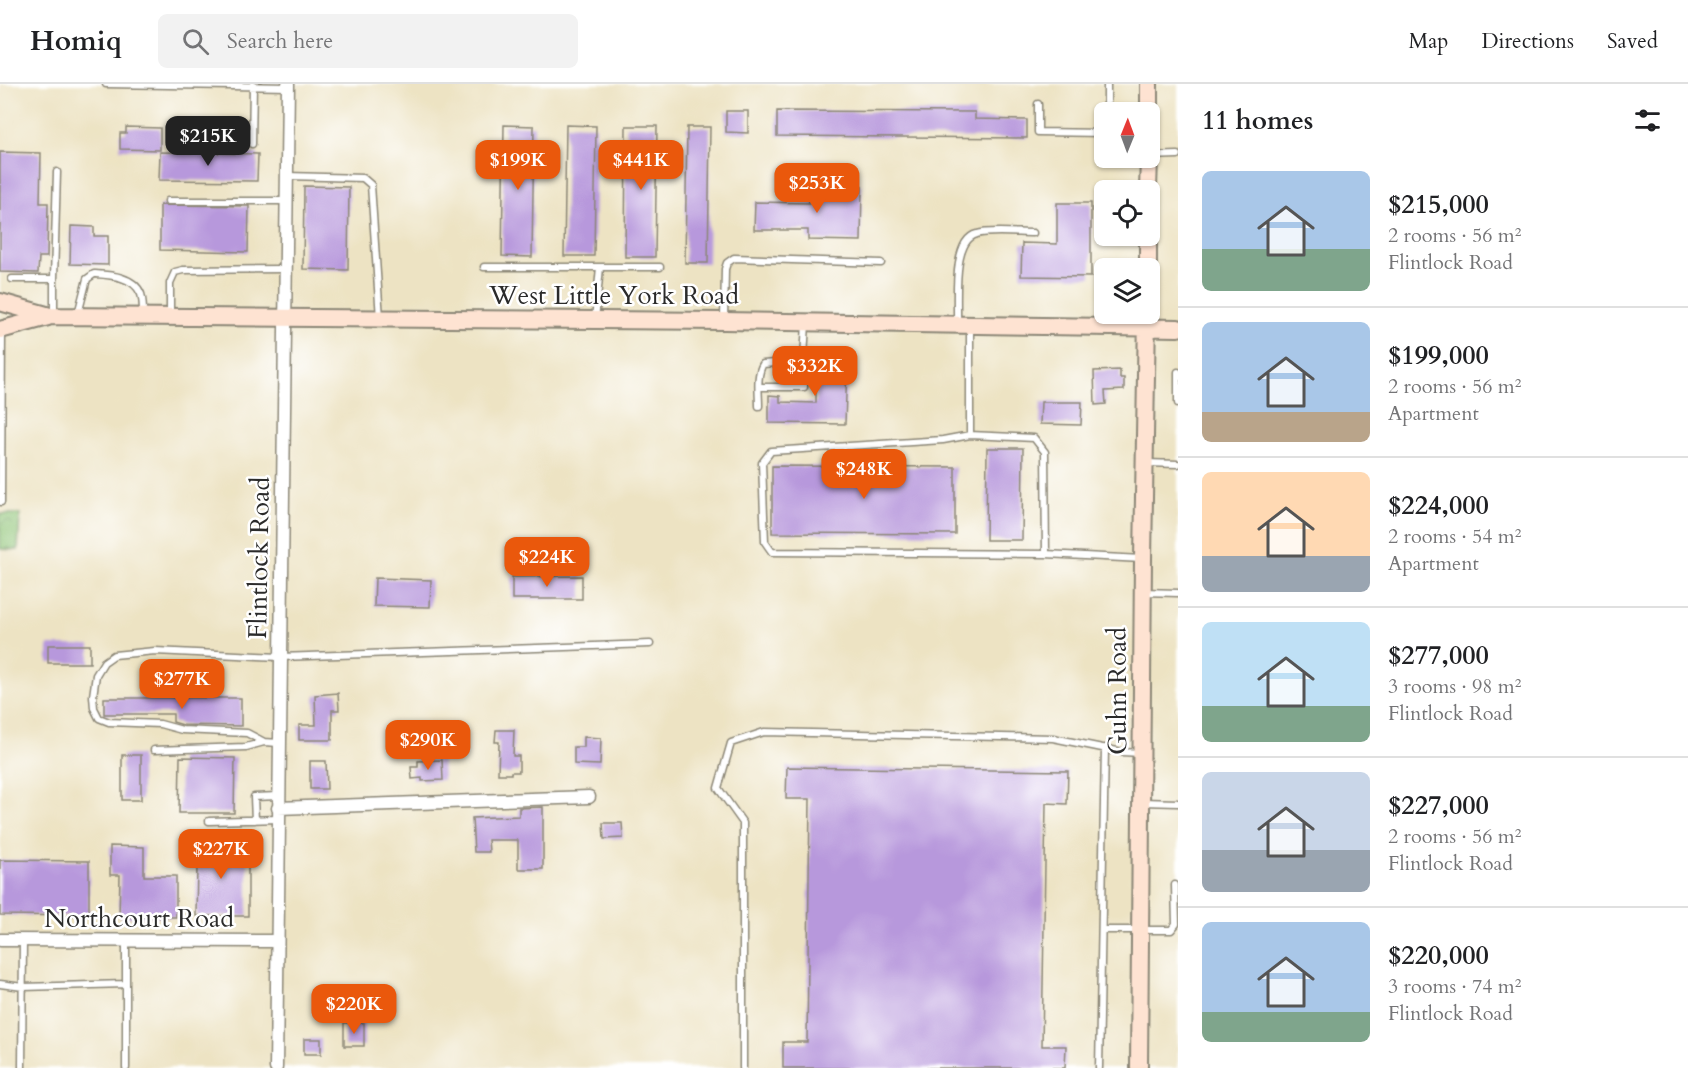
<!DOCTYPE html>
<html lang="en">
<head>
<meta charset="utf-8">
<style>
	:root { --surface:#fff; --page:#f2f2f2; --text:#202124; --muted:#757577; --line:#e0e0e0; --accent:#ea580c }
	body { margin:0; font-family:Cardo,serif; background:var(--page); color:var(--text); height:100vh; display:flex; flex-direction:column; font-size:22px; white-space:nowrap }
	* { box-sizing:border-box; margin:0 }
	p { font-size:20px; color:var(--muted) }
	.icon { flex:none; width:33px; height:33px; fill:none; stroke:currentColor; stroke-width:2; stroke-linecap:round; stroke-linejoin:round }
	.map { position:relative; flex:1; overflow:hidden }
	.sheet { display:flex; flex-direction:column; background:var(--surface); width:510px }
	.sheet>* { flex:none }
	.needle { width:39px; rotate:1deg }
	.buttons { position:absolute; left:1094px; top:18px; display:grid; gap:12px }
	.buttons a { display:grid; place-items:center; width:66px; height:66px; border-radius:9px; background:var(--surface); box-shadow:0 2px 4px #0004; font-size:30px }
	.price { position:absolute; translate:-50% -51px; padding:0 14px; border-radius:12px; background:var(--accent); color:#fff; font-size:20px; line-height:39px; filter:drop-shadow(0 2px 3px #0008) }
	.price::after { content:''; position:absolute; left:50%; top:36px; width:18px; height:14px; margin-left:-9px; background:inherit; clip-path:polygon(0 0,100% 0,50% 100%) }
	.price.active { background:#222; color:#fff }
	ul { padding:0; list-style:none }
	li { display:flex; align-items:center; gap:18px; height:150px; padding:0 24px }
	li+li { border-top:2px solid var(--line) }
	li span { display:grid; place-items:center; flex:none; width:168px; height:120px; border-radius:9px; color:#555 }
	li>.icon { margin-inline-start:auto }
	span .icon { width:72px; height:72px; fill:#fffc; stroke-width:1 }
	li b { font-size:26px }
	h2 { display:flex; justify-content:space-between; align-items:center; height:72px; padding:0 24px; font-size:26px }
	header { display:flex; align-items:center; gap:36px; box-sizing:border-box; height:84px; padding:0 30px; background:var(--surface); border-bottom:2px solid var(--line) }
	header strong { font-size:28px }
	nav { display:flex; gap:33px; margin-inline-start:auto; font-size:21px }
	.search { width:420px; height:54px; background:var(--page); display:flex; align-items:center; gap:15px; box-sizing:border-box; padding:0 21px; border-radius:9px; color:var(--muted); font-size:22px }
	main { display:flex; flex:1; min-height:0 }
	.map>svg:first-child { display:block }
	.park { fill:url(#park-crowns); stroke:#5d7850; stroke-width:1.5 }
	.building { fill:#b798dc }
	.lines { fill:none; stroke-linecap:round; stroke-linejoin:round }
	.lane-casing { stroke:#8c8777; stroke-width:9 }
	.street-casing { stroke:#8c8777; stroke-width:15 }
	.secondary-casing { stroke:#8c8777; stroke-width:20 }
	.lane { stroke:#fff; stroke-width:6 }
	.street { stroke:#fff; stroke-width:12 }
	.secondary { stroke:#fee3d2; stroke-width:16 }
	.labels { text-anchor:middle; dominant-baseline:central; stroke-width:5; stroke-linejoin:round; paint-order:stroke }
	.street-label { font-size:26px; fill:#2b2b2b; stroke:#fff }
</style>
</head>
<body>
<header>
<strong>Homiq</strong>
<div class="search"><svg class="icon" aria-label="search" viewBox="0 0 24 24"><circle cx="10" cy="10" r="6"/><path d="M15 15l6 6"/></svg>Search here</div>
<nav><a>Map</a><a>Directions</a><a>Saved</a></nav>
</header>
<main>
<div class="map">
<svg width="1178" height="984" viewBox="0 0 1178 984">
	<defs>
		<pattern id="park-crowns" width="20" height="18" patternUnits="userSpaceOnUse" patternTransform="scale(1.5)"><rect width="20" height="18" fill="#8fc476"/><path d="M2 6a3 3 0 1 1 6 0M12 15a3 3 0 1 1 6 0" fill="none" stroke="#759f61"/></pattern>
	</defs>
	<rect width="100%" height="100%" fill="#fff"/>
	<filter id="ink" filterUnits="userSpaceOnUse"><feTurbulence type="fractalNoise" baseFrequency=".0167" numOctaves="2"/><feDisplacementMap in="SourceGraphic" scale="12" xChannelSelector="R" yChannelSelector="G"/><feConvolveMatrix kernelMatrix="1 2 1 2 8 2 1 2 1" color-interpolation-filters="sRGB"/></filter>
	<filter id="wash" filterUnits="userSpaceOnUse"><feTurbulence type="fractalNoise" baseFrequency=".008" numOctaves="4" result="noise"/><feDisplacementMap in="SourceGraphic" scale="24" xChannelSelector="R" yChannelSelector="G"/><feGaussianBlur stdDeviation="1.35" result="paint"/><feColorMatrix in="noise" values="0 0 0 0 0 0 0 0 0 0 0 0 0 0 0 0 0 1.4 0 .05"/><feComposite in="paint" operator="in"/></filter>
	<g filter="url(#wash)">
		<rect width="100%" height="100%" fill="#ede3c3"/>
		<!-- park -->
		<path class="park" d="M0,430H20L18,466L0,465Z"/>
		<g id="blocks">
			<!-- building -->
			<path class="building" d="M726,27H748V49L726,48Z
				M777,27L975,28V35L1027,36V54L777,52Z
				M504,41L534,42L532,173L502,172Z
				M566,41L596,42L594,172H564Z
				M626,42H657L655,173H625Z
				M126,43L160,44V66L120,65V49H126Z
				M687,43H710L708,179H685Z
				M0,68L41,69L40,119H48L47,173H39L38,189L0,188Z
				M160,68L258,70L257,97L159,96Z
				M809,101L862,102L861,157L808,156V146H754L755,118L809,119Z
				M304,102L349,103L348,186L303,185Z
				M1057,119H1091V193L1021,192L1022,159L1057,160Z
				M160,121L249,122L248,168L160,166Z
				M71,142L94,143V152H108V181L70,180Z
				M805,279L847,280L845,340L769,339V311L780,312V318L816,319V298L809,297L805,292L801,293L799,297H794V282Z
				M1120,286V294H1124V306L1105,307L1106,320L1095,321L1094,287Z
				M1041,318H1082L1081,341L1040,340Z
				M987,364H1023L1022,456H986Z
				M772,382L955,383V450L772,449Z
				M582,492V515H512V493Z
				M375,494L431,496L430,523L374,522Z
				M48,561H90V579H48Z
				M338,609L339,626H332V656H299V641H316L315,611Z
				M104,614H241V642L183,641L173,638V630H104Z
				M496,646H514L513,672H519V688H511V690H498L499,658H495Z
				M584,653L601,654L600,681L574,680V663H584Z
				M122,671H141V716H122Z
				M180,673L235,674L234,729H179Z
				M442,676L443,696L422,697V694L412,695L411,683H418V677Z
				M310,677H326L327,705H310Z
				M787,683L1068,687L1067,720L1046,719L1042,962H1066L1065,984H783V958H807L810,715H786Z
				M543,723V785H518V756H488L489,768H474L472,734L519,732V724Z
				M603,739H622L623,754L604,755Z
				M191,761H248V832H196L197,784H191Z
				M110,762L144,763V792H176V833H119L120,791H110Z
				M0,776L89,777V832L0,831Z
				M344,939H364V962H344Z
				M304,955H321V970H304Z"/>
		</g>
	</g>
	<g filter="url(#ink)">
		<use href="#blocks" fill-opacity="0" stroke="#8c8777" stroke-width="1.5"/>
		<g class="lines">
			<!-- lane casing -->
			<g class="lane-casing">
				<path id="lane" d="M106,0L288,3
					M1038,20V48L1104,49
					M1107,28V0
					M252,60L253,1
					M1149,72L1178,71
					M287,92L363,94L371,101L380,234
					M168,117H286
					M1108,153L1148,154
					M484,183H600
					M12,195H54V232
					M54,195L57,88
					M78,230L87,195L94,190C110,191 134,192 141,210C143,216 143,224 143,230
					M170,230V199L175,188L183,186L285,185
					M595,236L600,183H660
					M724,236L725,185L727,179L734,174L881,179
					M957,240C958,219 951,156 977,150C990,146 1018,149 1033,149
					M1178,288V319
					M759,303H804V297
					M759,322C759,308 756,291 763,280L788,278L804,274L806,239
					M970,351V241
					M1146,379L1178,380
					M1,418L2,247
					M1046,470L1045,368L1034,354L970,351L943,356L771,367L762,379L765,458L772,468L1046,470L1142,475
					M1143,508L1178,509
					M279,659L264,658L247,649L182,646L160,640L109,638L99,634L94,624L93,612L96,591L104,578L114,571L155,567L280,573L650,560
					M154,666L246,663L264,658
					M1142,718L1178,719
					M255,736L254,713L278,712
					M209,737L278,735
					M1102,846H1171L1176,840L1175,801
					M126,856V984
					M0,900L23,903L126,900
					M22,984L23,856
					M743,984V739L718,704L731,659L764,648L1053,654L1122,668L1141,669
					M1099,984L1105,664"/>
			</g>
			<!-- street casing -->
			<g class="street-casing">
				<path id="street" d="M278,724L589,713
					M0,856L277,857
					M276,984L288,0"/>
			</g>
			<!-- secondary casing -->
			<g class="secondary-casing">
				<path id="secondary" d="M1149,28V0
					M1148,106L1149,74
					M1148,184V152
					M0,218L50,232L724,237L1178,244
					M0,246L48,233
					M1139,984L1143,475L1147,230"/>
			</g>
			<!-- lane -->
			<use href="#lane" class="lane"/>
			<!-- street -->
			<use href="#street" class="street"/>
			<!-- secondary -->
			<use href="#secondary" class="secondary"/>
		</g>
	</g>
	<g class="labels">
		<!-- street labels -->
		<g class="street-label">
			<text x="614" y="211">West Little York Road</text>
			<text transform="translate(259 474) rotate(-89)">Flintlock Road</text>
			<text transform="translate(1117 607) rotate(-90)">Guhn Road</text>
			<text x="139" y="834">Northcourt Road</text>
		</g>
	</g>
</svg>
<div class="buttons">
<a><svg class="needle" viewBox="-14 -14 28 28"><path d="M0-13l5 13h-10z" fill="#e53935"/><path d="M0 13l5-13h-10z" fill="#757577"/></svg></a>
<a><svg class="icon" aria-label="locate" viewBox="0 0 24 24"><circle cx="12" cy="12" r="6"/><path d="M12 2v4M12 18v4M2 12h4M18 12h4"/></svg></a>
<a><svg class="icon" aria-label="layers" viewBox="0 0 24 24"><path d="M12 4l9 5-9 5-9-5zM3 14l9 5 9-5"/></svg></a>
</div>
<b class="price active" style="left:208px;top:83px">$215K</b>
<b class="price" style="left:518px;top:107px">$199K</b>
<b class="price" style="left:641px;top:107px">$441K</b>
<b class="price" style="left:817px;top:130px">$253K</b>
<b class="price" style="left:815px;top:313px">$332K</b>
<b class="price" style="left:864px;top:416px">$248K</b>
<b class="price" style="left:547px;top:504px">$224K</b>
<b class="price" style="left:182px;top:626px">$277K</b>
<b class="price" style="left:428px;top:687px">$290K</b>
<b class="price" style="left:221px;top:796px">$227K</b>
<b class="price" style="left:354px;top:951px">$220K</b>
</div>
<section class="sheet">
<h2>11 homes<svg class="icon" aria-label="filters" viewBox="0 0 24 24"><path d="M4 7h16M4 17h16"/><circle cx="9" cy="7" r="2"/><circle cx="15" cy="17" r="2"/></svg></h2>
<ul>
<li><span style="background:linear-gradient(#a9c7e8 65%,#7fa58c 0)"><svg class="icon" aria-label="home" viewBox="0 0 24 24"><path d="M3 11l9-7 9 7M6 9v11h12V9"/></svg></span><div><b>$215,000</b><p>2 rooms · 56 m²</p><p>Flintlock Road</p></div></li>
<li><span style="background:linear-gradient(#a9c7e8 75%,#b9a48a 0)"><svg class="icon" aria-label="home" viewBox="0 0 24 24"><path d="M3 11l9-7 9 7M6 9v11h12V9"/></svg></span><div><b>$199,000</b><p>2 rooms · 56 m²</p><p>Apartment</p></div></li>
<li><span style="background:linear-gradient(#ffd9b3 70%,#9aa5b1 0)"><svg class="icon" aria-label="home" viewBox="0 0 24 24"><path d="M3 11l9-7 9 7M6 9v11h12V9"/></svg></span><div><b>$224,000</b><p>2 rooms · 54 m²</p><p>Apartment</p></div></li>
<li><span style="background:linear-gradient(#bfe0f5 70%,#7fa58c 0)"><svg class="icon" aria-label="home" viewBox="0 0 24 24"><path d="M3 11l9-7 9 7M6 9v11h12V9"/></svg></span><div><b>$277,000</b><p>3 rooms · 98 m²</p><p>Flintlock Road</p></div></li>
<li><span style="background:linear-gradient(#c9d6e8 65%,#9aa5b1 0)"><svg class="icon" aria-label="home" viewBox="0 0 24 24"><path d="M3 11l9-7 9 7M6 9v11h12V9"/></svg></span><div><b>$227,000</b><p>2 rooms · 56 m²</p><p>Flintlock Road</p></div></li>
<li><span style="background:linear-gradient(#a9c7e8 75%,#7fa58c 0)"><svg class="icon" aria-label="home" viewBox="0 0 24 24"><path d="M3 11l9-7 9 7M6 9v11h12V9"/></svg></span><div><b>$220,000</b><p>3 rooms · 74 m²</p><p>Flintlock Road</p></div></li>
</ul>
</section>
</main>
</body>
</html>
